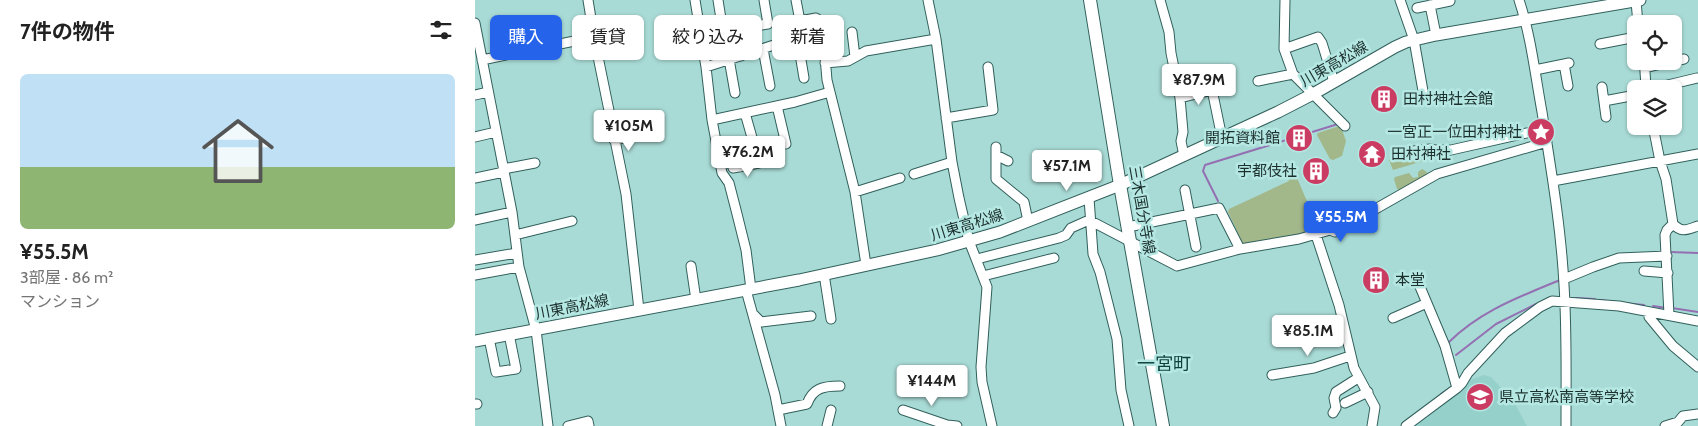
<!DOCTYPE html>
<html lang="ja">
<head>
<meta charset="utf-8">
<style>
	:root { --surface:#fff; --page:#f6f6f6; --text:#222; --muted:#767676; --accent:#2563eb }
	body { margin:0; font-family:Cabin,"Noto Sans JP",sans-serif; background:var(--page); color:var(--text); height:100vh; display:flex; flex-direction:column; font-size:19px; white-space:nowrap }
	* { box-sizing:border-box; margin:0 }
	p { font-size:16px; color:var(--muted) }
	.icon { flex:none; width:28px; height:28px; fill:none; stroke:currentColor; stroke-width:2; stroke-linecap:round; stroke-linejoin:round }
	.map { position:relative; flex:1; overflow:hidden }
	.details { display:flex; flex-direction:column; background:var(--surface); width:475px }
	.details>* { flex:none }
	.top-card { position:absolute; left:15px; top:15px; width:475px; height:45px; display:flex; gap:10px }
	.controls { position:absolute; left:1152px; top:15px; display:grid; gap:10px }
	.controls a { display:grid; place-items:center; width:55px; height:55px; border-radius:8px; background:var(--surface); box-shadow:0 1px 4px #0004; font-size:25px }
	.price { position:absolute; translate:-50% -42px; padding:0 11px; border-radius:5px; background:#fff; color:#222; font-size:16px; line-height:32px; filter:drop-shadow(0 1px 2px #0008) }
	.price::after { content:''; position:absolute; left:50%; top:30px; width:15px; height:11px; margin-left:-8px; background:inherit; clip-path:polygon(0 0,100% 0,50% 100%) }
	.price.on { background:var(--accent); color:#fff }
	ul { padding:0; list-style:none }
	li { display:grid; align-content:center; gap:10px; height:265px; padding:0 20px }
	li span { display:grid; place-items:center; height:155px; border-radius:8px; color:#555 }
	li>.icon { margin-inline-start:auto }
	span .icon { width:90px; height:90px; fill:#fffc; stroke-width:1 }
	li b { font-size:21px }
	h2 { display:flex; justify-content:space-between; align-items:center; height:60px; padding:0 20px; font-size:21px }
	.tag { padding:0 18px; border-radius:8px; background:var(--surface); box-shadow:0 1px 4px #0004; font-size:18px; line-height:45px }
	.tag.on { background:var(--accent); color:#fff }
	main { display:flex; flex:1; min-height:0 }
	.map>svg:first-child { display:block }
	.built { fill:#95d0ca }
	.green { fill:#a2b78a }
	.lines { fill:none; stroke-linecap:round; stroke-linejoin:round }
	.stream { stroke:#9470b3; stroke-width:2 }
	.street-casing { stroke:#31605c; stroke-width:11 }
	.secondary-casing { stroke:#31605c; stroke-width:13 }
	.primary-casing { stroke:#31605c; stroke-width:14 }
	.street { stroke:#fff; stroke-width:9 }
	.secondary { stroke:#fff; stroke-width:11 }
	.primary { stroke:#fff; stroke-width:12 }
	.labels { text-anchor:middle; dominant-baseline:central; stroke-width:5; stroke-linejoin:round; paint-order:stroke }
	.street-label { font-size:15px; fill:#1c302e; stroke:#b6e8e3 }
	.poi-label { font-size:15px; fill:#1c302e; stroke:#b6e8e3; text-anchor:start }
	.quarter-label { font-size:18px; fill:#0e413d; stroke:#b6e8e3 }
</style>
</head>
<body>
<main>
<section class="details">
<h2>7件の物件<svg class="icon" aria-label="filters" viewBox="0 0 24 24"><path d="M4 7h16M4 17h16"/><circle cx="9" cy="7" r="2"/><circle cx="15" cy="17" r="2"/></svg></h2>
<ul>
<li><span style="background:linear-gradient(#bfe0f5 60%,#8fb573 0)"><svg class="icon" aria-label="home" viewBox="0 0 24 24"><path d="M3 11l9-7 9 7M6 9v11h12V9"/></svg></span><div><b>¥55.5M</b><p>3部屋 · 86 m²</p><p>マンション</p></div></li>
</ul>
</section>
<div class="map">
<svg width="1223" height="426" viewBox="0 0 1223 426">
	<rect width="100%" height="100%" fill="#a9dbd6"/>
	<!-- built -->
	<path class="built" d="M1009,375L1016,377L1039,402L1052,426H935L992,381Z"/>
	<!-- green -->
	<path class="green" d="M864,126L866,127L871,141L867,156L858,160L855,159L842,135L843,133Z
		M945,153L948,161L918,170L914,160L916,159Z
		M817,166L834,206L837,207L846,204L850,216L853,217L864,215L866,216L868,221L867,223L834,232L790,241L768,244L753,212L754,209L814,181L812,170Z
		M947,169L952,172L951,176L925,190L922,189L919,179L920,177L934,173L938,178L943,177V172Z"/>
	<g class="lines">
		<!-- stream -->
		<path class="stream" d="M743,201L728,171L730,165L863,124
			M1195,252L1223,253
			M1101,298L1120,299
			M1126,300L1132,301
			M1149,303L1169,305
			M1178,306L1192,308
			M1197,308L1223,312
			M973,343C1005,311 1044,297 1085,280
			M981,355L1021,324L1061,304
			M966,394L972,390"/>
		<!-- street casing -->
		<g class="street-casing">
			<path id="street" d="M113,0L119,37L151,194L164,310
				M220,0L231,67L237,120L247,173L254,183L261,210L271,250L276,289
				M321,0L325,21L341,18L347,22L352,80L380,192L391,265
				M453,0L461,39L477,162L484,198L494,241L512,287L506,367L507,382L517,426
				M685,0L694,32L696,53L705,98L708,132L706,141L709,156
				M810,0L809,49L818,74L870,126
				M925,0L939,40L948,91
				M1044,0C1056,36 1060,74 1067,112C1076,169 1086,227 1089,285C1092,332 1091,379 1091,426
				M1161,1L1163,24
				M955,5L961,35
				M942,8L975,1
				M0,23L37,212L44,267L61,330L73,426
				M237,27L247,25L243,0
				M377,32L380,57
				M226,34L293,24L289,0
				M263,35L266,56
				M323,42L329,78
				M1125,44L1161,37
				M288,49L295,86
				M809,49L843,37L847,43L859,82
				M254,59L260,93
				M7,60L119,37
				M1169,61C1171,72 1169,77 1172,89
				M1199,61L1209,59
				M350,63L373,61L391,51L461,39
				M1089,64L1093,86
				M231,67L299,45L349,39
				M1170,68L1198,61
				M1060,70L1094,63
				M734,75L747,138
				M714,78L753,73
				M783,81L818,74
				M1127,87L1131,117
				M1176,89L1222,78
				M0,95L13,92
				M705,98L737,90
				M1129,101L1161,95
				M302,106L311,144
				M270,113L280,148
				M471,118L518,110L513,67
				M237,120L320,102L355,92
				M155,121L158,136
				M1178,126L1185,161L1191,179L1198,224L1192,230L1190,235L1194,315
				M0,137L21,132
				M139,140L164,135
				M521,147V179L549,202L553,221
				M243,152L261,149L265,167
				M931,152L955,149L960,150H976L1069,129
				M521,155L533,161
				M258,168L284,163
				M28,169L60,163
				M439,174L477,162
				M0,178L29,172
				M1078,181L1223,154
				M710,190L721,247
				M380,192L425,178
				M614,198L618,254L625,272L642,339L646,390L654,426
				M0,220L37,212
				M1198,224C1207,233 1211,230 1223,226
				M653,227L744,208L765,249
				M40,235L97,221
				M841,235L864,305L879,368L900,407L897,426
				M502,259L584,238L591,235L596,228L614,220L702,266L765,249L824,239L855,230L860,232L962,174L1072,142
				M0,260L42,253
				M216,266L221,300
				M1169,271L1193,273
				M349,274L356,319
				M0,275L44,267
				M508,276L579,258
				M1089,279L1118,267L1144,258L1192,256
				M943,282L970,346L982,388
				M271,290L300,395L306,426
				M1174,312V317L1198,346L1223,367
				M279,315L286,322L336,316
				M918,318L952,303
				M14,338L21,372L41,369L34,334
				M797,375L839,368L875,356
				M870,403L893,392
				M0,404H2
				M303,410L332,404C338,388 348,386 365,386
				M428,410L472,425L482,426
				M858,413L861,408L859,398L861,392L883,378
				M93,426L113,421L114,426
				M352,426L356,410
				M931,426L982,388L987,383L993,373L1030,333L1065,307L1077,301L1144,306L1223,321
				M1190,426L1203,422L1208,416L1223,414"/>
		</g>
		<!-- secondary casing -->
		<g class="secondary-casing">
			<path id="secondary" d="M0,341L324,280L462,250L525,232L645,185L803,112L838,94L920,47L931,42L961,35L1165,0"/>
		</g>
		<!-- primary casing -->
		<g class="primary-casing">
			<path id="primary" d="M615,0L645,185L688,426"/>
		</g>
		<!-- street -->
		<use href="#street" class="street"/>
		<!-- secondary -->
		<use href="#secondary" class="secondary"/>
		<!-- primary -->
		<use href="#primary" class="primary"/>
	</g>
	<!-- icons -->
	<defs>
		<g id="building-disc" transform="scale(1.4375)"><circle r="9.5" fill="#cb3c63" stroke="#b6e8e3"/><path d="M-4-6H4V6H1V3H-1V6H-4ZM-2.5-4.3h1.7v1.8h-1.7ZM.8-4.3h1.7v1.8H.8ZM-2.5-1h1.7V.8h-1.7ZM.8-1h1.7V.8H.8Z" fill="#fff"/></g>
		<g id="sight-disc" transform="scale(1.4375)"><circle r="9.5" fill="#cb3c63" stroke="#b6e8e3"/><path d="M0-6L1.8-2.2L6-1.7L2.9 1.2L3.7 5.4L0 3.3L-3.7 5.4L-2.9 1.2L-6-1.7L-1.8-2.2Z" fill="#fff"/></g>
		<g id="temple-disc" transform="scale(1.4375)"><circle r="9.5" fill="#cb3c63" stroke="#b6e8e3"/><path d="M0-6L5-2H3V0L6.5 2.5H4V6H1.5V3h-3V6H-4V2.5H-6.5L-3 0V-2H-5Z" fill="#fff"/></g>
		<g id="school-disc" transform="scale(1.4375)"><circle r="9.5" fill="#cb3c63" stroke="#b6e8e3"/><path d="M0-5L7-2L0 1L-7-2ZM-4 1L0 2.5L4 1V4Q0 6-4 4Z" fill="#fff"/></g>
	</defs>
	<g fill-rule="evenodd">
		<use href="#building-disc" x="909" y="99"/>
		<use href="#sight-disc" x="1066" y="132"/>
		<use href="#building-disc" x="824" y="138"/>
		<use href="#temple-disc" x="897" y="154"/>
		<use href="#building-disc" x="841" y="171"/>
		<use href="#building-disc" x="901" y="280"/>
		<use href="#school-disc" x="1005" y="397"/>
	</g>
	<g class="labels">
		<!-- street labels -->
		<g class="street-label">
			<text transform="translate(859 64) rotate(-30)">川東高松線</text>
			<text transform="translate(667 210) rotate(80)">三木国分寺線</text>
			<text transform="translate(492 225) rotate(-17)">川東高松線</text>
			<text transform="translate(97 307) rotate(-11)">川東高松線</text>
		</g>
		<!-- poi labels -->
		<g class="poi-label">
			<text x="928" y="99">田村神社会館</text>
			<text x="1047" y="132" text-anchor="end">一宮正一位田村神社</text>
			<text x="805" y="138" text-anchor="end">開拓資料館</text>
			<text x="916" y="154">田村神社</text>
			<text x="822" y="171" text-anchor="end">宇都伎社</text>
			<text x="920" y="280">本堂</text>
			<text x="1024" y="397">県立高松南高等学校</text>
		</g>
		<!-- quarter labels -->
		<g class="quarter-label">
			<text x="689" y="364">一宮町</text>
		</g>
	</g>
</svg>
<div class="controls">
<a><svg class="icon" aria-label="locate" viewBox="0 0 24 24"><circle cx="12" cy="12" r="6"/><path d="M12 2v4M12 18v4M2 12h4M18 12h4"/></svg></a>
<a><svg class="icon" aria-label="layers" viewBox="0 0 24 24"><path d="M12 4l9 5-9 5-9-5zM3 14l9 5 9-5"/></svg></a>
</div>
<b class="price" style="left:724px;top:106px">¥87.9M</b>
<b class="price" style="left:154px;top:152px">¥105M</b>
<b class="price" style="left:273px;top:178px">¥76.2M</b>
<b class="price" style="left:592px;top:192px">¥57.1M</b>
<b class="price on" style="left:866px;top:243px">¥55.5M</b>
<b class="price" style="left:833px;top:357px">¥85.1M</b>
<b class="price" style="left:457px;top:407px">¥144M</b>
<div class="top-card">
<a class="tag on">購入</a>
<a class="tag">賃貸</a>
<a class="tag">絞り込み</a>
<a class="tag">新着</a>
</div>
</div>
</main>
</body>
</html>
